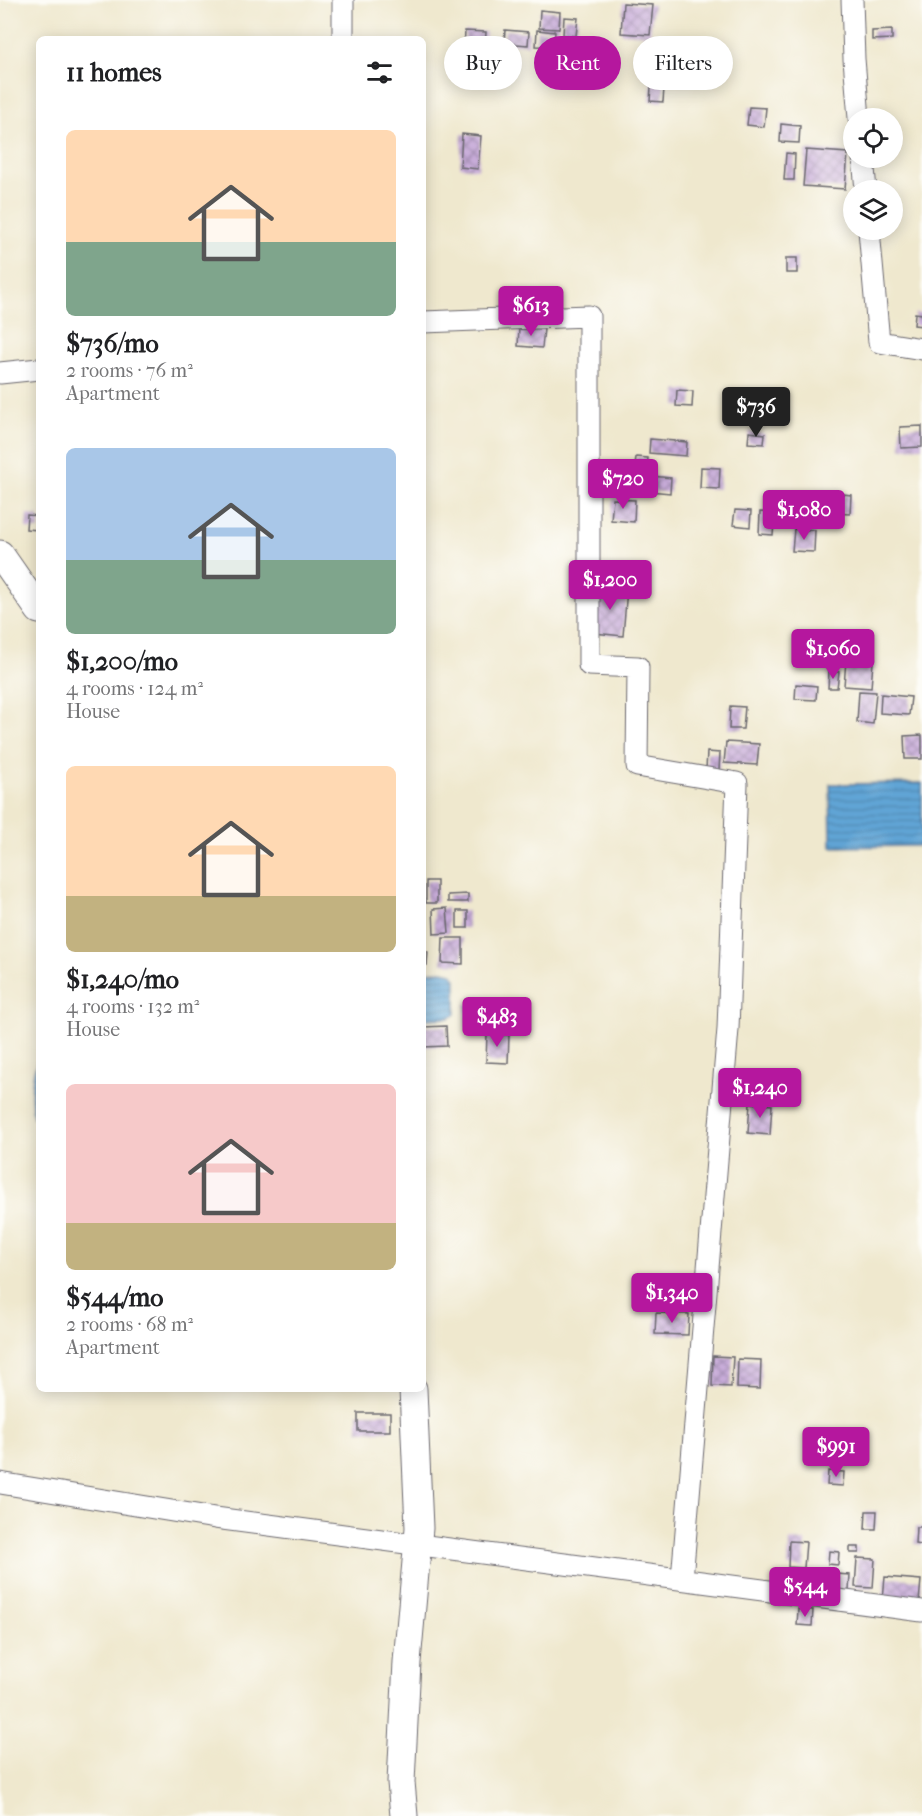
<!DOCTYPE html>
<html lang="en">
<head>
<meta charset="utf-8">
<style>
	:root { --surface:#fff; --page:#f2f2f2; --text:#202124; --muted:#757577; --accent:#b5179e }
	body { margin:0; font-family:"IM FELL French Canon",serif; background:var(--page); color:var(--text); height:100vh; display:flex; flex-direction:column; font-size:22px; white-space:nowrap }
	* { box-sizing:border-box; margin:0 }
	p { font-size:20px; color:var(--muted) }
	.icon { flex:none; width:33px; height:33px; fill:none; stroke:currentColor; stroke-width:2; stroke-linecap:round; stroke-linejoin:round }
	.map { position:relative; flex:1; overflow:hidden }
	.side { position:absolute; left:36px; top:36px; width:390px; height:1356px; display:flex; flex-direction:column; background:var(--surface); border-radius:9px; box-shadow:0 3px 15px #0003 }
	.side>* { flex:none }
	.guide { position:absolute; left:444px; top:36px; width:387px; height:54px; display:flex; gap:12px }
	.tools { position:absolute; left:843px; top:108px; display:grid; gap:12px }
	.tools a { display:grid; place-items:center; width:60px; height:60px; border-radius:50%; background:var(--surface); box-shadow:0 3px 15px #0003; font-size:30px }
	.price { position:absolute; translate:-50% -51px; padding:0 14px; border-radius:6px; background:var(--accent); color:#fff; font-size:20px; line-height:39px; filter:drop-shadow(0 2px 3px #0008) }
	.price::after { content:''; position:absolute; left:50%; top:36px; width:18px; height:14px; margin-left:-9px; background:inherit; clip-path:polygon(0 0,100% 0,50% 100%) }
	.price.on { background:#222; color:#fff }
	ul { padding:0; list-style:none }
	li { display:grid; align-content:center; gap:12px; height:318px; padding:0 30px }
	li span { display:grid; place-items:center; height:186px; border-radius:9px; color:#555 }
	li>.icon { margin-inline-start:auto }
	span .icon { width:108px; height:108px; fill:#fffc; stroke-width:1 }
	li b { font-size:26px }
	h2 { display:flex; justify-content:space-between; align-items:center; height:72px; padding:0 30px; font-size:26px }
	.pill { padding:0 21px; border-radius:27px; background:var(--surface); box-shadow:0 3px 15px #0003; font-size:21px; line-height:54px }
	.pill.on { background:var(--accent); color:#fff }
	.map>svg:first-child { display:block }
	.water { fill:url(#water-rules); stroke:#416488; stroke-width:1.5 }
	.building { fill:url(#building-cross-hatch) }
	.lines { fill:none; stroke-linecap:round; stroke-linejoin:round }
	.minor-casing { stroke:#6a676e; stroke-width:23 }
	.major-casing { stroke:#6a676e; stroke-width:29 }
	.minor { stroke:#fff; stroke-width:21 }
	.major { stroke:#fff; stroke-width:27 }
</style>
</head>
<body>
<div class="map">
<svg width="922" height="1816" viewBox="0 0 922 1816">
	<defs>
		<pattern id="water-rules" width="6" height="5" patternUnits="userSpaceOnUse" patternTransform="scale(1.5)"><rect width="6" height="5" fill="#60a5d6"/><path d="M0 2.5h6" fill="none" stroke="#4f86af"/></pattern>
		<pattern id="building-cross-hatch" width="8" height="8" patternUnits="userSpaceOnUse" patternTransform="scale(1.5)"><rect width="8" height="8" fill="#c8acd9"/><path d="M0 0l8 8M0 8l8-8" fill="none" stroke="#a28cb1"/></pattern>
	</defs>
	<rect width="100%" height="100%" fill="#fdfcf7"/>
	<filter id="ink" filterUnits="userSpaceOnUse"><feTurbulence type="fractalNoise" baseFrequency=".0167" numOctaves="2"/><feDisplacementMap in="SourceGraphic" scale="12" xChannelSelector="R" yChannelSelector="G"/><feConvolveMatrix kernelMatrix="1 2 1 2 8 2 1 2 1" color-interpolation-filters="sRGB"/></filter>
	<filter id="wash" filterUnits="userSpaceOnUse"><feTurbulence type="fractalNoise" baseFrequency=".008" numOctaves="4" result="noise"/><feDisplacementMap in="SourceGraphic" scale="24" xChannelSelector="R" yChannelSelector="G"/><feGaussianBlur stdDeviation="1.35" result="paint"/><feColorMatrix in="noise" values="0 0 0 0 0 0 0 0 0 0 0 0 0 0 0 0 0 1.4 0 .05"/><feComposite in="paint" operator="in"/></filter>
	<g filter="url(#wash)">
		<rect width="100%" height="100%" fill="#efe8ce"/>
		<!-- water -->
		<path class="water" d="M922,783V846L831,847L830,784Z
			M443,971L452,973L456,979V1014L449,1018L423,1019V972Z
			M39,1057V1118L33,1117C30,1098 31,1074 39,1057Z"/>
		<g id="blocks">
			<!-- building -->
			<path class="building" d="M623,3L653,5L650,35L621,33Z
				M540,10L560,12L559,29L539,28Z
				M564,17L578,18L576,36L563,35Z
				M505,30L529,32L528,45L504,43Z
				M537,30L555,32L554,47L536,46Z
				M892,30V39L872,40V31Z
				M465,31L486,32L485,50L464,48Z
				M605,45L606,74L566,75L565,46Z
				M652,73L665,74L663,102L650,101Z
				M749,107L766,108L764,127L747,125Z
				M781,124L800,126L799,143L780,142Z
				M462,134L481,136L478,169L460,167Z
				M806,150L848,153L845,189L803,186Z
				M786,153L795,154L794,180H784Z
				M786,258H797V273H786Z
				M915,313L922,314V326L914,325Z
				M519,327L544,329L542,348L518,346Z
				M677,390L693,391L692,407L676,406Z
				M922,426V447L901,448L900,427Z
				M749,432L765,434L764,444L748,443Z
				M650,439L687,442L686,456L649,453Z
				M636,457L648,458L646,476L634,475Z
				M701,467L720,468L719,489L700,488Z
				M601,468L630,470L629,487L600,484Z
				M651,476L671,478L670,493L650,491Z
				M835,493L851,495L850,514L833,513Z
				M613,499L635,500L634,522L611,520Z
				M735,510L751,511L750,527L733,525Z
				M760,512L775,513L773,535L759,534Z
				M27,515L39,516V530L26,529Z
				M794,529L815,530L814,552L792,551Z
				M597,587L627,589L623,636L594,633Z
				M846,660L873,662L871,688L844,686Z
				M829,671L839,672L837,688H828Z
				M796,684L817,686L816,700L795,699Z
				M859,691L876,692L873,724L857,722Z
				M881,694L911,697L909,715L880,713Z
				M730,706L745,707L743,729H729Z
				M922,735V759H905L904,736Z
				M726,742L759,744L757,765L724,763Z
				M707,752L720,753L719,770L706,769Z
				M426,881H437V903H426Z
				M468,894V902H448V895Z
				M447,908L449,933L434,934L433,909Z
				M457,911H468V928H457Z
				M443,938H463V964L442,963Z
				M423,951L428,952L427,965H423Z
				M465,1004H491V1027H466Z
				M446,1026L447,1046L423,1047V1027Z
				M487,1034L509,1035L508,1063L486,1062Z
				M750,1103L772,1105L770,1135L748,1133Z
				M656,1313L689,1314L688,1335L655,1334Z
				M713,1356L733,1357L731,1387L712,1386Z
				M738,1359L761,1360L760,1389L737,1388Z
				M358,1413H390V1431H358Z
				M828,1471L844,1472L843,1486L827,1485Z
				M866,1511H877L876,1529H865Z
				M916,1527H922V1545L915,1544Z
				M789,1541L806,1542L804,1568L788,1567Z
				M850,1547H859V1553H850Z
				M829,1551L839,1552L838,1565L828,1564Z
				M857,1558L875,1559L873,1588L855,1587Z
				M836,1574L850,1575L849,1591H835Z
				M885,1577L921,1580L919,1602L883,1599Z
				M798,1609L813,1610L812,1626L797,1625Z"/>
		</g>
	</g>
	<g filter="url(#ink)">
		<use href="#blocks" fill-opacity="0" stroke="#6a676e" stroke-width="1.5"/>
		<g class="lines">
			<!-- minor casing -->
			<g class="minor-casing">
				<path id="minor" d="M852,0L854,59L859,118
					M343,39V0
					M863,158L866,190
					M869,230L879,342L922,349
					M423,322L589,316V665L638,667L637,766L737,783L728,1029L682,1579
					M0,373L39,369
					M0,1483L215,1518L922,1611"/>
			</g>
			<!-- major casing -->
			<g class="major-casing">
				<path id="major" d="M0,554L39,610
					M404,1816L401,1782L407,1662L419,1528L413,1389"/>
			</g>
			<!-- minor -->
			<use href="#minor" class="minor"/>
			<!-- major -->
			<use href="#major" class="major"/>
		</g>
	</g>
</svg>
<div class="tools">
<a><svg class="icon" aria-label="locate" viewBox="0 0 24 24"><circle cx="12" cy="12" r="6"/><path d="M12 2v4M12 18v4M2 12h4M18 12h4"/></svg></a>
<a><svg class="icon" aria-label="layers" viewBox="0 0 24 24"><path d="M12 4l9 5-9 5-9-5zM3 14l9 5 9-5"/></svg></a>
</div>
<b class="price" style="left:531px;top:337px">$613</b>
<b class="price on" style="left:756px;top:438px">$736</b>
<b class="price" style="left:623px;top:510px">$720</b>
<b class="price" style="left:804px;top:541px">$1,080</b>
<b class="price" style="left:610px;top:611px">$1,200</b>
<b class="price" style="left:833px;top:680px">$1,060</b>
<b class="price" style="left:497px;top:1048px">$483</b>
<b class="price" style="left:760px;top:1119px">$1,240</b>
<b class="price" style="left:672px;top:1324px">$1,340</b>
<b class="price" style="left:836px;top:1478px">$991</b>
<b class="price" style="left:805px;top:1618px">$544</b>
<div class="guide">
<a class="pill">Buy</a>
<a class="pill on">Rent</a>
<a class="pill">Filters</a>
</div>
<section class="side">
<h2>11 homes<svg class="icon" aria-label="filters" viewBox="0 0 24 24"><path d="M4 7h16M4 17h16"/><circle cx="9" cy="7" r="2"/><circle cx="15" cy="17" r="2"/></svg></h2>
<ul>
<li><span style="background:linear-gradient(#ffd9b3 60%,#7fa58c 0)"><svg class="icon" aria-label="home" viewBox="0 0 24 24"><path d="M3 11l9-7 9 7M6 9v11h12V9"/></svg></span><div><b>$736/mo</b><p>2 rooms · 76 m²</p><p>Apartment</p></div></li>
<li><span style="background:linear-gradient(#a9c7e8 60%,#7fa58c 0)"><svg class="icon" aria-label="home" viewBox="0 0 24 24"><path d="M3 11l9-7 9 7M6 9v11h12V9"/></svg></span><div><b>$1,200/mo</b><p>4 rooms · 124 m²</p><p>House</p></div></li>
<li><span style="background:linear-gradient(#ffd9b3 70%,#c2b280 0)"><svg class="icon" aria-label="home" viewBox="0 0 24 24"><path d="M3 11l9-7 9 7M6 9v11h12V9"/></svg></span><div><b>$1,240/mo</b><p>4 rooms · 132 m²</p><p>House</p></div></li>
<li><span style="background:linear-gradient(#f6c9c9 75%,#c2b280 0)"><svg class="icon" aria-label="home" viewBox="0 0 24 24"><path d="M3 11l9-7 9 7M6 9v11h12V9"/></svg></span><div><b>$544/mo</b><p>2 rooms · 68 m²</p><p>Apartment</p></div></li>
</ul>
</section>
</div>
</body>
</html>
